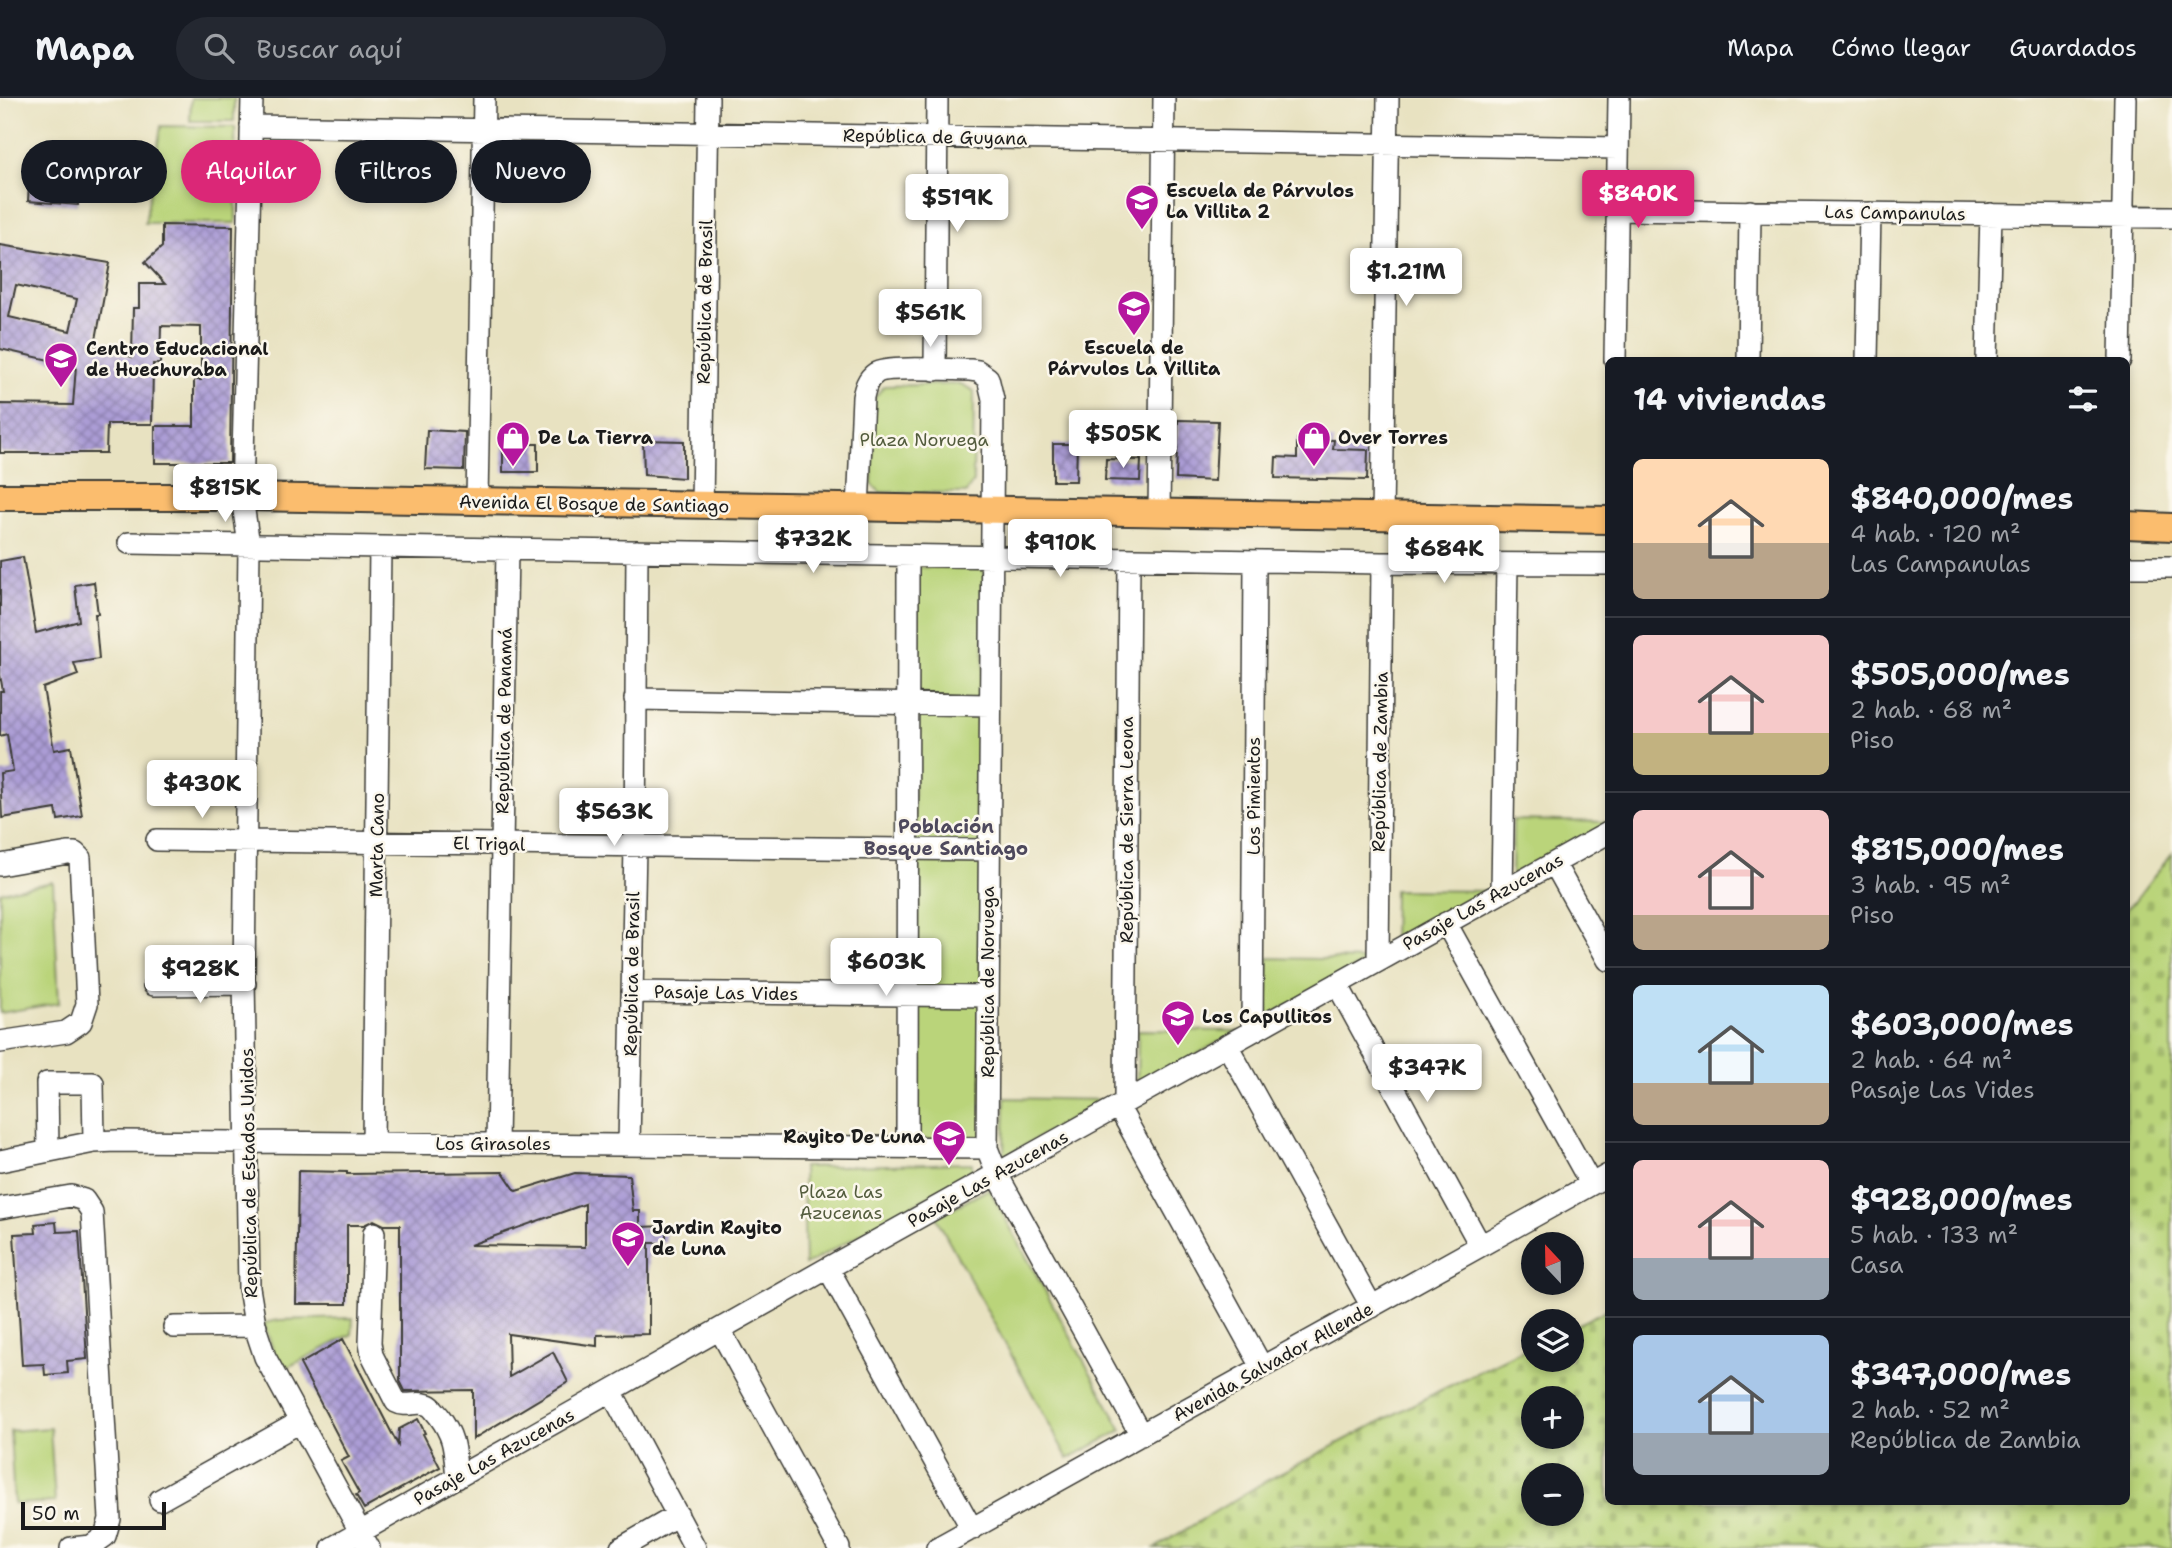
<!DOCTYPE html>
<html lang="es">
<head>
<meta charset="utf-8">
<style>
	:root { --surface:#171b24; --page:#242831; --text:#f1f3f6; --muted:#9ea1a6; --line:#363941; --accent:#db2777 }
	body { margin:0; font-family:"Shantell Sans",sans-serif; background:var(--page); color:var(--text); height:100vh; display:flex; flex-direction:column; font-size:26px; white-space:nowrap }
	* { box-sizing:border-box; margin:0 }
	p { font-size:23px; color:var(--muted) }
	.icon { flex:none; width:38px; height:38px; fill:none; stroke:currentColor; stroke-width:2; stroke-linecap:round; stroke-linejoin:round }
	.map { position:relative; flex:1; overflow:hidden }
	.side { position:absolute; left:1605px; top:259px; width:525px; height:1148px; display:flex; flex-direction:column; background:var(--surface); border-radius:10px; box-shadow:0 4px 10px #0003 }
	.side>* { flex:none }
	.banner { position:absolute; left:21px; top:42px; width:665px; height:63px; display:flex; gap:14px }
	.needle { width:46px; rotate:338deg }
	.tools { position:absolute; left:1521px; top:1134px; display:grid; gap:14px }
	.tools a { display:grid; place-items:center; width:63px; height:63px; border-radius:50%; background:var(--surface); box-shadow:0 4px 10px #0003; font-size:35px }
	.scale { position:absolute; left:21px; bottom:18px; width:145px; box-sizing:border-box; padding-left:7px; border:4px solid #1c1c1c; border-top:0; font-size:19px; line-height:24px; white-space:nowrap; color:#1c1c1c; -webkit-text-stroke:5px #fbf7ec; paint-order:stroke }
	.price { position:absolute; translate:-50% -60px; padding:0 16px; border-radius:7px; background:#fff; color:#222; font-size:23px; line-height:46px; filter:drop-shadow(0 2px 4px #0008) }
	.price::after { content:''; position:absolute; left:50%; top:42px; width:21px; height:16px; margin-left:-10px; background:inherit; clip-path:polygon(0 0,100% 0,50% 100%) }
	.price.selected { background:var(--accent); color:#fff }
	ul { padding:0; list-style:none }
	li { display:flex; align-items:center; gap:21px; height:175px; padding:0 28px }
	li+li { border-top:2px solid var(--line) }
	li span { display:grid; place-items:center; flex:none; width:196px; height:140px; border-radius:10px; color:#555 }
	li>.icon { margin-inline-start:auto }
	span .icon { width:84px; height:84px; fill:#fffc; stroke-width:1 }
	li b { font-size:30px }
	h2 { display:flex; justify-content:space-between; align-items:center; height:84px; padding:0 28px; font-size:30px }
	.chip { padding:0 24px; border-radius:32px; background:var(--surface); box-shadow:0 4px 10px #0003; font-size:24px; line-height:63px }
	.chip.selected { background:var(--accent); color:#fff }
	header { display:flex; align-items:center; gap:42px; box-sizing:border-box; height:98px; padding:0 35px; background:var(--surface); border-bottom:2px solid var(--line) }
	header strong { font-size:33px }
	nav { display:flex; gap:38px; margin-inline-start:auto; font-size:24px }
	.search { width:490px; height:63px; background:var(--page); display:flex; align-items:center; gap:18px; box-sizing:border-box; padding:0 24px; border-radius:38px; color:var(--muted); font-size:26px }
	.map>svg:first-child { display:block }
	.green { fill:#bad47a; stroke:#6b784b; stroke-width:2 }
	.cemetery { fill:url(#cemetery-stones); stroke:#6b784b; stroke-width:2; fill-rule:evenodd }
	.building { fill:url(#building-cross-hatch); fill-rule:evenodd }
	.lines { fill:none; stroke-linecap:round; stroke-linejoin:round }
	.minor-casing { stroke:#3b3a35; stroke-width:24 }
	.major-casing { stroke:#3b3a35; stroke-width:30 }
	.minor { stroke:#fff; stroke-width:21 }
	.major { stroke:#fbbd6e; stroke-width:26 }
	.labels { text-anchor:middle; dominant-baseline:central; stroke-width:5; stroke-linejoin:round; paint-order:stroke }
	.street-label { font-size:18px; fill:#1c1c1c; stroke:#fbf7ec }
	.poi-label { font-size:18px; font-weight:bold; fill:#1c1c1c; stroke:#fbf7ec; text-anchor:start }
	.park-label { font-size:18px; fill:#535c3d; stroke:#fbf7ec }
	.neighbourhood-label { font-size:19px; font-weight:bold; fill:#4e495d; stroke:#fbf7ec }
</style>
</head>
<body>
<header>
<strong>Mapa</strong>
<div class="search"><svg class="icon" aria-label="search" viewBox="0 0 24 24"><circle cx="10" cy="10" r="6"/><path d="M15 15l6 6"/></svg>Buscar aquí</div>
<nav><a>Mapa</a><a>Cómo llegar</a><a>Guardados</a></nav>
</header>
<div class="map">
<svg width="2172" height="1450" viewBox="0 0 2172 1450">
	<defs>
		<pattern id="cemetery-stones" width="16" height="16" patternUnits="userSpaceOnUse" patternTransform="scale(1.75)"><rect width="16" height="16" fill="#bad47a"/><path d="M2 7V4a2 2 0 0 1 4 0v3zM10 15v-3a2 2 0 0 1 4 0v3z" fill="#9fb569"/></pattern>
		<pattern id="building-cross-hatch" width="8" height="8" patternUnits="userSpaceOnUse" patternTransform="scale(1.75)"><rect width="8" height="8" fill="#ac9dd6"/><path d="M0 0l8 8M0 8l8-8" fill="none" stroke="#8b7fad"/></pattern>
	</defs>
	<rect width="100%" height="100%" fill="#fbf7ec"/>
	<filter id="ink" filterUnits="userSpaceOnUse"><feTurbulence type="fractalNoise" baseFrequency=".0143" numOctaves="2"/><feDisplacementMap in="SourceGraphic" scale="14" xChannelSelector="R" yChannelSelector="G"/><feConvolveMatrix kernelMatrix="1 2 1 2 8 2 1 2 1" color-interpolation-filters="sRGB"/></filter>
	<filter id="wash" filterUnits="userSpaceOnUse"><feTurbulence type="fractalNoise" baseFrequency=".00686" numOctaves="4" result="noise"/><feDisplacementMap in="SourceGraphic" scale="28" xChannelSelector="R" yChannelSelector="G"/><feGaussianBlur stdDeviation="1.57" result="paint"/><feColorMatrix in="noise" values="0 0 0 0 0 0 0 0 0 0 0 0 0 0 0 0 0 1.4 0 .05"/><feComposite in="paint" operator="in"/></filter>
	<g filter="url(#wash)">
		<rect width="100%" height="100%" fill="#e8e2c1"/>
		<!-- green -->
		<path class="green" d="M191,0H234V23H190Z
			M161,28L235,29L236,125H145Z
			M961,286L974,293L973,384L966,395L880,394L872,386L875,299L884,288Z
			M915,469L984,470L982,1044L912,1041Z
			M1513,722L1608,724V726L1512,781Z
			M53,784L59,905L0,915V794Z
			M1394,792L1494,793L1393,850Z
			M1268,860L1368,862L1267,919Z
			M1138,932L1238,933L1137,990Z
			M1005,1000L1104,1002L1004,1059Z
			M972,1065V1074L805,1167L803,1069Z
			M989,1091L1122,1332L1068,1361L936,1119Z
			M353,1220L352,1236L280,1273L264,1225L279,1222Z
			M50,1330L55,1404L14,1406L10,1333Z"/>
		<!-- cemetery -->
		<path class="cemetery" d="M2172,755V1450H1155L1264,1384L1439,1293L1533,1247V1262H1572V1229L1608,1211V1404H2126V810L2135,803ZM1533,1300H1572V1339H1533ZM1533,1377H1572V1416H1533Z"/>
		<g id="blocks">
			<!-- building -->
			<path class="building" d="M31,52L61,54L60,77L80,79L78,107L28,103Z
				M162,127L233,128L230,365H155V328H194V282H201V229L161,228L160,266H153L152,326H107L106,355H0V306L73,307L76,268L0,251V147L110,165L95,247L132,259L133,210H139V186H165L145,164L162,149ZM16,187L77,201L70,233L9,219Z
				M1178,322L1218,323L1215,383L1176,381Z
				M427,332L465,334L464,372L425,371Z
				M1297,341L1334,342L1333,351L1368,352L1367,382L1275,380L1276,359L1297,360Z
				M643,342L684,343V380L644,377Z
				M503,346H538V374H503Z
				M1053,346H1077L1076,383H1053Z
				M1106,361L1141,362L1140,383L1105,382Z
				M23,459L36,535L79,523L75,487L94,484L98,516H95L99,561L74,565L78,577L43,590L54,652L71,649L82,718L58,722L56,711L2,720L0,675L13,673L7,636L0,638V593H3L0,577V463Z
				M298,1073L347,1074V1076L503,1074L516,1093L575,1075L629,1077L633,1113H640V1129L666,1128V1145H649V1236L597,1237V1248L508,1236L509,1279L553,1254L568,1284L473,1341V1292L405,1293L400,1283V1127H384L374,1122L364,1127H347V1206H296ZM585,1106V1149L470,1147Z
				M56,1124L57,1134L79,1133L87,1261L67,1263L68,1275L45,1277L44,1266L22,1267L14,1136L36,1135L35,1126Z
				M343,1241L398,1347L399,1331L418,1321L425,1335L423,1336L440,1369L364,1411L356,1397L359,1395L341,1363L349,1359L300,1266Z"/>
		</g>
	</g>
	<g filter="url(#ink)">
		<use href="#blocks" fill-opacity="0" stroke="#3b3a35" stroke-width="2"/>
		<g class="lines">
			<!-- minor casing -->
			<g class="minor-casing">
				<path id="minor" d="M252,0L242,399L249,447L244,881L249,1190L256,1232L265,1259L369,1450
					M251,28L1618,50
					M1617,112L2172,119
					M1615,262L1619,0
					M1748,262L1750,113
					M1867,262L1870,115
					M1987,262L1991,116
					M2120,262L2125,0
					M935,272L937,0
					M477,403L484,0
					M702,408L708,0
					M858,411L863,299C865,290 867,281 876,275C886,268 954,272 970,272L978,273L988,280L993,301L987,1050L997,1076L1141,1337
					M1159,416L1164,0
					M1382,420L1388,0
					M129,445L1382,465L1608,466
					M2126,469H2172
					M635,601L990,607
					M157,742L989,752
					M1554,765L1608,862
					M0,767L68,755H75L80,760L87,906L81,924L66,934L0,944
					M1502,794L1507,466
					M1446,825L1591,1086
					M1378,863L1382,465
					M1337,886L1480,1147
					M154,887L245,886
					M632,894L988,898
					M1252,933L1255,463
					M1227,947L1372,1209
					M1125,1004L1129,461
					M1118,1008L1262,1269
					M373,1045L380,449
					M497,1046L507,451
					M629,1047L635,748L637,453
					M907,1049L908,458
					M48,1053L47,985H93L94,1044
					M0,1063L94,1044L117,1043L987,1050
					M0,1110L71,1098L84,1102L92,1114L110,1421L105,1438L91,1448L71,1450
					M374,1135L370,1245L372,1257L396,1304C407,1310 417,1302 428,1307C433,1309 435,1314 439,1318C456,1341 454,1353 457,1380
					M828,1170L972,1431
					M174,1229L256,1228
					M720,1232L839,1450
					M611,1293L695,1450
					M160,1402L300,1324
					M332,1450L828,1170L1608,735
					M621,1450L678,1417
					M937,1450L1608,1077"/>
			</g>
			<!-- major casing -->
			<g class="major-casing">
				<path id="major" d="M0,399H242L1608,422
					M2126,427L2172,429"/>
			</g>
			<!-- minor -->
			<use href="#minor" class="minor"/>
			<!-- major -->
			<use href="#major" class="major"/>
		</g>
	</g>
	<!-- icons -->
	<defs>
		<g id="school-pin" transform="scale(1.75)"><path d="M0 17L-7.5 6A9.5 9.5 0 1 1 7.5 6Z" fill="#b5179e" stroke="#fbf7ec"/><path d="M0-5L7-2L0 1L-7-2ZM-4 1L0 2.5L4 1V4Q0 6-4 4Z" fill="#fff"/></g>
		<g id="shop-pin" transform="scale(1.75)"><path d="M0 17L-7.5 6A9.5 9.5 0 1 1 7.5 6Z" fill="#b5179e" stroke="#fbf7ec"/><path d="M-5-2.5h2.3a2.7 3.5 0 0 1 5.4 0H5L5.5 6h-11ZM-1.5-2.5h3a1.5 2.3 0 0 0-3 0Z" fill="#fff"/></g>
	</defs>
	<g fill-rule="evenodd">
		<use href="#school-pin" x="1142" y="103"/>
		<use href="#school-pin" x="1134" y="209"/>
		<use href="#school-pin" x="61" y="261"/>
		<use href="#shop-pin" x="513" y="340"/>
		<use href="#shop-pin" x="1314" y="340"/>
		<use href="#school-pin" x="1178" y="919"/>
		<use href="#school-pin" x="949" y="1039"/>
		<use href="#school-pin" x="628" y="1140"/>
	</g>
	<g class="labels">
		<!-- street labels -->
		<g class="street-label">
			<text transform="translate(935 39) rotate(1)">República de Guyana</text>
			<text transform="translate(1895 115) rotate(1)">Las Campanulas</text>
			<text transform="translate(705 204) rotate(-89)">República de Brasil</text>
			<text transform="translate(594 406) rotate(1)">Avenida El Bosque de Santiago</text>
			<text transform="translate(504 623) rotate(-89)">República de Panamá</text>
			<text transform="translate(1380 664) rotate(-89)">República de Zambia</text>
			<text transform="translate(1254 698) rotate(-90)">Los Pimientos</text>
			<text transform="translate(1127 732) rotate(-90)">República de Sierra Leona</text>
			<text transform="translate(489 746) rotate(1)">El Trigal</text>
			<text transform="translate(377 747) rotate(-89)">Marta Cano</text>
			<text transform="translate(1483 804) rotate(-29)">Pasaje Las Azucenas</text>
			<text transform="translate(632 876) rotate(-89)">República de Brasil</text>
			<text transform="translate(988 884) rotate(-90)">República de Noruega</text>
			<text transform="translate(726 895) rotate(1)">Pasaje Las Vides</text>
			<text x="493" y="1046">Los Girasoles</text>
			<text transform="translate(249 1075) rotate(-91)">República de Estados Unidos</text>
			<text transform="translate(988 1081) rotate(-29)">Pasaje Las Azucenas</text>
			<text transform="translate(1273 1264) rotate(-29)">Avenida Salvador Allende</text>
			<text transform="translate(494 1359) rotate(-29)">Pasaje Las Azucenas</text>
		</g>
		<!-- poi labels -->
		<g class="poi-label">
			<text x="1166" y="93">Escuela de Párvulos<tspan x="1166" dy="21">La Villita 2</tspan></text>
			<text x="1134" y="250" text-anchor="middle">Escuela de<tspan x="1134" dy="21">Párvulos La Villita</tspan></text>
			<text x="86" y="251">Centro Educacional<tspan x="86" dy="21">de Huechuraba</tspan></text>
			<text x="538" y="340">De La Tierra</text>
			<text x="1338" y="340">Over Torres</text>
			<text x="1202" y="919">Los Capullitos</text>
			<text x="925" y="1039" text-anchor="end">Rayito De Luna</text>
			<text x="652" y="1130">Jardin Rayito<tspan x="652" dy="21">de Luna</tspan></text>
		</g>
		<!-- park labels -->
		<g class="park-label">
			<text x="924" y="342">Plaza Noruega</text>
			<text x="841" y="1094">Plaza Las<tspan x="841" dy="21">Azucenas</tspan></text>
		</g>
		<!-- neighbourhood labels -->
		<g class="neighbourhood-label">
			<text x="946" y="728">Población<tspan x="946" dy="22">Bosque Santiago</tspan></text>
		</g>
	</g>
</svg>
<div class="tools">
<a><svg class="needle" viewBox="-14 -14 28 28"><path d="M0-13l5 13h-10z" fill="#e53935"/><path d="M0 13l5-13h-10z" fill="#9ea1a6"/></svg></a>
<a><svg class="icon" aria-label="layers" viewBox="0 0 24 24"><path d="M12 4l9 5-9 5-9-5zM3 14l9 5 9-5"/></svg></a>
<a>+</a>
<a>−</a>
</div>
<div class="scale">50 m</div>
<b class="price selected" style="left:1638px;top:132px">$840K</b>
<b class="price" style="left:957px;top:136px">$519K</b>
<b class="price" style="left:1406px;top:210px">$1.21M</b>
<b class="price" style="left:930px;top:251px">$561K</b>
<b class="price" style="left:1123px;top:372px">$505K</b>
<b class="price" style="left:225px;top:426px">$815K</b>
<b class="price" style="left:813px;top:477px">$732K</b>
<b class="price" style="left:1060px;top:481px">$910K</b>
<b class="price" style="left:1444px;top:487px">$684K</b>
<b class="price" style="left:202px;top:722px">$430K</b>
<b class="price" style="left:614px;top:750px">$563K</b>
<b class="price" style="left:886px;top:900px">$603K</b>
<b class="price" style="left:200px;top:907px">$928K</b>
<b class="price" style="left:1427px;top:1006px">$347K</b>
<div class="banner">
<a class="chip">Comprar</a>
<a class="chip selected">Alquilar</a>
<a class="chip">Filtros</a>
<a class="chip">Nuevo</a>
</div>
<section class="side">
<h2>14 viviendas<svg class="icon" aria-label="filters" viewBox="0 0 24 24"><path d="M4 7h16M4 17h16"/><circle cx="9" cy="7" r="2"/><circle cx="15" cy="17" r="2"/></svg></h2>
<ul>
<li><span style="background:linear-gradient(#ffd9b3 60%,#b9a48a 0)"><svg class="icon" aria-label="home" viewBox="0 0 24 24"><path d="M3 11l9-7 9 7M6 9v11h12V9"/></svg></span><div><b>$840,000/mes</b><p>4 hab. · 120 m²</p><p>Las Campanulas</p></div></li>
<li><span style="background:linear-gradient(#f6c9c9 70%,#c2b280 0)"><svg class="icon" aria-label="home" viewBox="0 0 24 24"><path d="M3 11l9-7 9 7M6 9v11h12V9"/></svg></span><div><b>$505,000/mes</b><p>2 hab. · 68 m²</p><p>Piso</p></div></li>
<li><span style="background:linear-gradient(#f6c9c9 75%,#b9a48a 0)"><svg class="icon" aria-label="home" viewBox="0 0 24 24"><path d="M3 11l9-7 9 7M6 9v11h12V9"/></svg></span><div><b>$815,000/mes</b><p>3 hab. · 95 m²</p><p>Piso</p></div></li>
<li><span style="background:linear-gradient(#bfe0f5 70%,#b9a48a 0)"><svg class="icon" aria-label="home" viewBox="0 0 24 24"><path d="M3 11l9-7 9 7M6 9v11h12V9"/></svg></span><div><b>$603,000/mes</b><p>2 hab. · 64 m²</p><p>Pasaje Las Vides</p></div></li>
<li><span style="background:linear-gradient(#f6c9c9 70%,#9aa5b1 0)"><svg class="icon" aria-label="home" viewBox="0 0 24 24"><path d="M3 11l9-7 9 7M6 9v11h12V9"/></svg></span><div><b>$928,000/mes</b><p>5 hab. · 133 m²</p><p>Casa</p></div></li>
<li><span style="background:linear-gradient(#a9c7e8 70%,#9aa5b1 0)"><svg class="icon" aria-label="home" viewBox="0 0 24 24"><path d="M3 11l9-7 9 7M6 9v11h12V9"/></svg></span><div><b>$347,000/mes</b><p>2 hab. · 52 m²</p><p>República de Zambia</p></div></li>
</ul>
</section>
</div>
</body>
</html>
